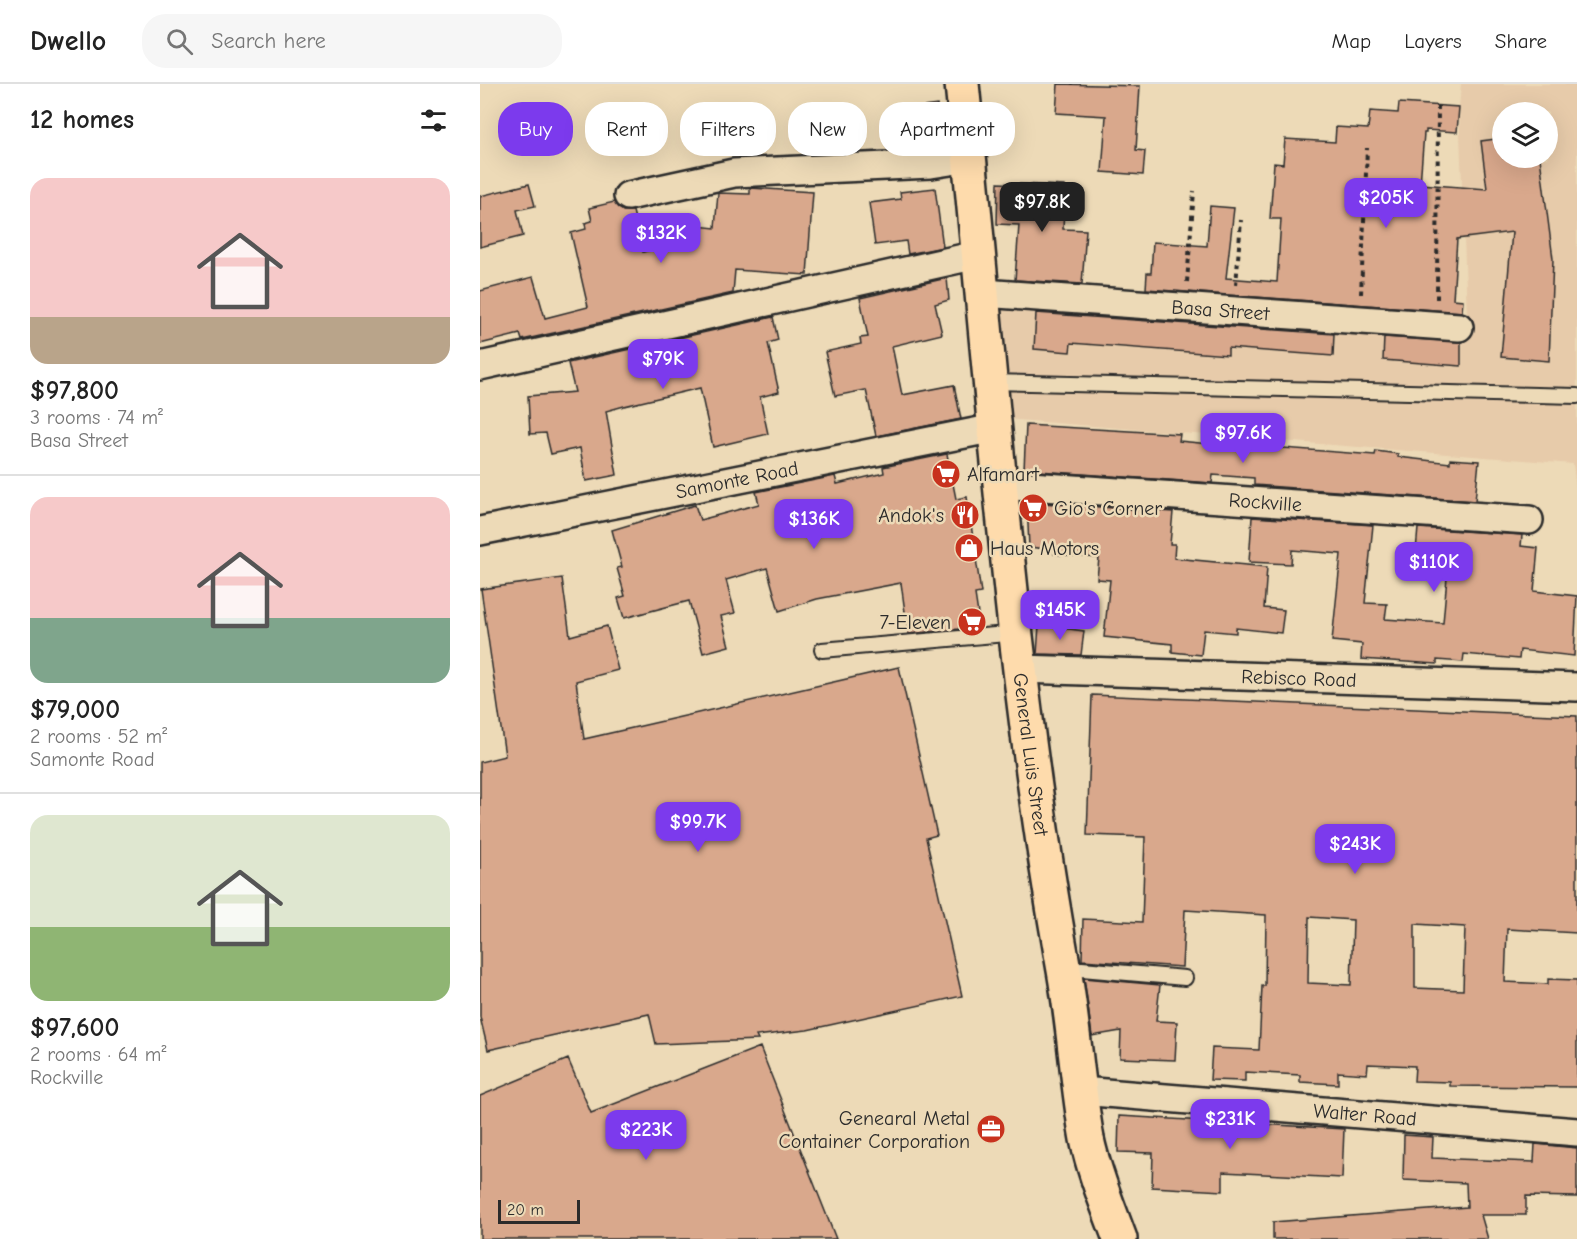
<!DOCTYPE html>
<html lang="en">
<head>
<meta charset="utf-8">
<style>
	:root { --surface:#fff; --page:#f6f6f6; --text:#222; --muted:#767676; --line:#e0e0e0; --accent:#7c3aed }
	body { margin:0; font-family:"Comic Neue",sans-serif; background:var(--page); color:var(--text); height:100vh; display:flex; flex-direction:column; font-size:22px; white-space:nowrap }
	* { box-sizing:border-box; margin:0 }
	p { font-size:20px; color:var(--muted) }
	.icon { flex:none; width:33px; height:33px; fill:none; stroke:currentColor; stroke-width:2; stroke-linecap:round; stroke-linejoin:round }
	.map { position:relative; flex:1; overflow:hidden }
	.details { display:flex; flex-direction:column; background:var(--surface); width:480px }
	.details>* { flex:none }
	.hud { position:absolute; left:18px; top:18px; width:570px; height:54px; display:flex; gap:12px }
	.fabs { position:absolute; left:1012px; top:18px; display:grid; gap:12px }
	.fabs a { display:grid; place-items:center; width:66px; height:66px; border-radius:50%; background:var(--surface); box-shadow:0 6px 24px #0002; font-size:30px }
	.scale { position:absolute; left:18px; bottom:15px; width:82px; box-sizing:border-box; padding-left:6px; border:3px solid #2b2b2b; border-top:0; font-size:16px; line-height:21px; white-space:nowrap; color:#2b2b2b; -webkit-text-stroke:4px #eddab7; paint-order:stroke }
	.price { position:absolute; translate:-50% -51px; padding:0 14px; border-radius:12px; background:var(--accent); color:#fff; font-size:20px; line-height:39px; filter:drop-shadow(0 2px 3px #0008) }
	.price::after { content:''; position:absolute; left:50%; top:36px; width:18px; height:14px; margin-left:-9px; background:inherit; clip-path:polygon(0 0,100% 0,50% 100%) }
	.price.current { background:#222; color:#fff }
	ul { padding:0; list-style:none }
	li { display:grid; align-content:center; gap:12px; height:318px; padding:0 30px }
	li+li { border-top:2px solid var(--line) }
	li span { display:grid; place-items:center; height:186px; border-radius:18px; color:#555 }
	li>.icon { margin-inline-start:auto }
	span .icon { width:108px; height:108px; fill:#fffc; stroke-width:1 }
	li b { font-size:26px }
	h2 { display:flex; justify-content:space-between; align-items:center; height:72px; padding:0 30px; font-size:26px }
	.chip { padding:0 21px; border-radius:24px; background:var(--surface); box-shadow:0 6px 24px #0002; font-size:21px; line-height:54px }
	.chip.current { background:var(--accent); color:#fff }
	header { display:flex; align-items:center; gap:36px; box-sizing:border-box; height:84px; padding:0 30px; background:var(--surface); border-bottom:2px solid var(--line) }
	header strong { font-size:28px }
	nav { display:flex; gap:33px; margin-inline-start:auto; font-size:21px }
	.search { width:420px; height:54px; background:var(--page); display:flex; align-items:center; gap:15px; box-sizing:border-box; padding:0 21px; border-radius:24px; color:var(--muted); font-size:22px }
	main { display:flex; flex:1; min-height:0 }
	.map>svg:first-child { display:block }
	.built { fill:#e7cbaa; fill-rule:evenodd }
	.building { fill:#d9a88c; stroke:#2b2b2b; stroke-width:1.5; fill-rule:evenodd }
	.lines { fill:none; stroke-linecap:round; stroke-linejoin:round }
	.lane-casing { stroke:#2b2b2b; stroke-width:18 }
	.street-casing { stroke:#2b2b2b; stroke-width:32 }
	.primary-casing { stroke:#2b2b2b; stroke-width:38 }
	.path { stroke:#2b2b2b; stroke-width:4; stroke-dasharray:4.5 4.5; stroke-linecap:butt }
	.lane { stroke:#eddab7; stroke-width:14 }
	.street { stroke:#eddab7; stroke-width:27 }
	.primary { stroke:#fedbac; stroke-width:33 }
	.labels { text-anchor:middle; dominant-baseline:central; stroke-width:5; stroke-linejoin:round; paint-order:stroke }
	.street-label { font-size:20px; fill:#2b2b2b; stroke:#eddab7 }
	.poi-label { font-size:20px; fill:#2b2b2b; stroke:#eddab7; text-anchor:start }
</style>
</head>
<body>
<header>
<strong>Dwello</strong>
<div class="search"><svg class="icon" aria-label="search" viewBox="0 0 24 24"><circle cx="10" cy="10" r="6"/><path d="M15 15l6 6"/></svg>Search here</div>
<nav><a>Map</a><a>Layers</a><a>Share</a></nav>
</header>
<main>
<section class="details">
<h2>12 homes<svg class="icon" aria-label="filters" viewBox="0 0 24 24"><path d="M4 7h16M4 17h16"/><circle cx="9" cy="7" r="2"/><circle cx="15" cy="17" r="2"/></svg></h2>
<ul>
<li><span style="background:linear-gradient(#f6c9c9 75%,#b9a48a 0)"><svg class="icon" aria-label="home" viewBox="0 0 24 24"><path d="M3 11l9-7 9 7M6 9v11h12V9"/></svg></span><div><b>$97,800</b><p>3 rooms · 74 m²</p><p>Basa Street</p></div></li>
<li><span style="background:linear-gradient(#f6c9c9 65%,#7fa58c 0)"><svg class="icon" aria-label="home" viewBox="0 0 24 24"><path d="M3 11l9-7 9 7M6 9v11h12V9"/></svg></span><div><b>$79,000</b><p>2 rooms · 52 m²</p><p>Samonte Road</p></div></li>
<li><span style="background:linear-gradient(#dfe7d0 60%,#8fb573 0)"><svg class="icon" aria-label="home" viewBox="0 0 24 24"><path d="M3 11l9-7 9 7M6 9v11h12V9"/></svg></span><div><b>$97,600</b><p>2 rooms · 64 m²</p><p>Rockville</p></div></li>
</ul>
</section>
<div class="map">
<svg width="1097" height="1155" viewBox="0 0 1097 1155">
	<rect width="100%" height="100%" fill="#eddab7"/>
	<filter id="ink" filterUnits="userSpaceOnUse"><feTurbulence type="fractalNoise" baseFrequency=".0167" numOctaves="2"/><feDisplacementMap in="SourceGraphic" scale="12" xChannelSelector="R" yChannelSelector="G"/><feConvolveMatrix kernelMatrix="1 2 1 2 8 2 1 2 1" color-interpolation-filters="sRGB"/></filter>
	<g filter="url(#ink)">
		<!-- built -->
		<path class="built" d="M981,0H1097V411L1093,380L525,335L513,220L988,256L979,24ZM1023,28H1068V74H1023Z"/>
		<!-- building -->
		<path class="building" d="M578,0L660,2L656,66L665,67L663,91L622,88L626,32L576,29Z
			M919,19L979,23L977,48L946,46V49H944L940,100L1007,105L1001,57L1023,54V74H1060L1073,175L1069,277L1021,273L1032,148L977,155L973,215L983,216L982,228L666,205L667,189H671L673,158L727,162L730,122L754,124L746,194L797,198L801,135H790L794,79L803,80L805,55L855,58L856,43L888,45L890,27L918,29Z
			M457,21L462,51L435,55L429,25Z
			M518,99L585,102L583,145L606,146L602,200L535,196L539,141L517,140Z
			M49,100L55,122L37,126L43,152L0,163V112Z
			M270,104L333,108L327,191L255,186L253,209L42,256L40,250L0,260V207L53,193L65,234L108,223L91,149L106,145L105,139L112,137L109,124L134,118L143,127H153L163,168L207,157L209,141L235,144L238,109L270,110Z
			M455,104L463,163L428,170L426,157L395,161L389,119L421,115L420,108Z
			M467,194L469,216L455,220L462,250L412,262L422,311L474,301L481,335L396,352L386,306L355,312L345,268L381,260L380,254L388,253L380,214Z
			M556,229L854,250L853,272L748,264V271L591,259L590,268L554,265Z
			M293,233L298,256L288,259L299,308L280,313L288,350L233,363L220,304L144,322L126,327L137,391L106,397L100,364L71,370L66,349L50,350L48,312L95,308L88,279Z
			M904,253L981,258V282L903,276Z
			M546,341L700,350L699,357L751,362V360L895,371L896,367L918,370V373L970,379V375L999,377L995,417L774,401V394L733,391L732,399L544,386Z
			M467,370L476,415L487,413L501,509L495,510L500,543L428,550L421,499L337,515L299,527L287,484L246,496L255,529L241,532L249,562L223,569L209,517L144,534L138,514L145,512L137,484L142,483L132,446L215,421L220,436L279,420L276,408L355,392L357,400L404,389L403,383Z
			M547,418L693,428L690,460H695L694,474L787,483L784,524L804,526L801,549L756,544V549L724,546L721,571L692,568V560L624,553L630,496L617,495L619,474L574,470V466L549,463Z
			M772,433L893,441L885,519L907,520L905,535L963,539L967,493L934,490L938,444L1042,451L1041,462L1058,464L1054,507L1097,512L1094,572L1040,566L1039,575L984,570L983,578L957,576V580L881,575L882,560L852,557L861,470L812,466L811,480L769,478Z
			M82,494L90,552L127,542L138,586L96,597L104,655L419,583L457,751L446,754L482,912L327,946L276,952L278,956L176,960L169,930L8,966L0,933V678L25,672L1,505Z
			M559,541L604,547L601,571L557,570Z
			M612,611L1097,632V849L1027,845L1025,898L1068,900V895L1097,896V1003L970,1002V998L934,997L935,982L888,980L887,990L858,988V1000L820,998V991L765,988V997L730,996L732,964L779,966L782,902H785L786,831L705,826L702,883L602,876L603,835L662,838L665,753L607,751ZM829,833L873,836L871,901L828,899ZM935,840L985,843L983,906L935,904Z
			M604,894L680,901L676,937L697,938L695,976L640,974L641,947L612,952Z
			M280,963L356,1155H0V1012L88,975L111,1029Z
			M639,1032L864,1045L862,1094L743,1088V1107L672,1103L673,1069L638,1068Z
			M924,1051L953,1053L952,1074L1054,1078L1055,1060L1097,1064V1113L1046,1112V1131H1001L1008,1155H793V1138L987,1123L986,1099L923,1096Z"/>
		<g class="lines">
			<!-- lane casing -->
			<g class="lane-casing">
				<path id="lane" d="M510,298L1097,312
					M342,566L538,549
					M585,888L602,885L705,894"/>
			</g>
			<!-- street casing -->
			<g class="street-casing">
				<g id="street">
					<path d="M148,112L254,89L451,80L490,74"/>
					<path id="s1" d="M503,209L979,243"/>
					<path d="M0,282L497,171"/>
					<path id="s2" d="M520,400L1049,436"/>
					<path id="s3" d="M0,447L515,344"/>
					<path id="s4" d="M541,585L1097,603"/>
					<path id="s5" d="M601,1007L1097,1048"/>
				</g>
			</g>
			<!-- primary casing -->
			<g class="primary-casing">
				<g id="primary">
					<path id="s6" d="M482,0C512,295 531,593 584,886C594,942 597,999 607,1055C614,1089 628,1122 640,1155"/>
				</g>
			</g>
			<!-- path -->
			<path class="path" d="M707,198L714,107
				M756,201L761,136
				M881,210L887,64
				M957,215L958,18"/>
			<!-- lane -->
			<use href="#lane" class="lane"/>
			<!-- street -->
			<use href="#street" class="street"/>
			<!-- primary -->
			<use href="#primary" class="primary"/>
		</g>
	</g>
	<!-- icons -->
	<defs>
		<g id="supermarket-disc" transform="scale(1.5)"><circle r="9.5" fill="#c8321e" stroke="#eddab7"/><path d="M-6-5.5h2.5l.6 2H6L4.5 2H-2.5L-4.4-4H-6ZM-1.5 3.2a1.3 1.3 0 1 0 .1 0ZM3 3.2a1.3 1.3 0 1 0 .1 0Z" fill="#fff"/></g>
		<g id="restaurant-disc" transform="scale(1.5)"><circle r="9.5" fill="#c8321e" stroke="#eddab7"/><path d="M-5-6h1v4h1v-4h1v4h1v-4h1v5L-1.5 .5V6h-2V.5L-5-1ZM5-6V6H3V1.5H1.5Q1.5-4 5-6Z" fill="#fff"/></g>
		<g id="shop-disc" transform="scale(1.5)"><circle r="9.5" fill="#c8321e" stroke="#eddab7"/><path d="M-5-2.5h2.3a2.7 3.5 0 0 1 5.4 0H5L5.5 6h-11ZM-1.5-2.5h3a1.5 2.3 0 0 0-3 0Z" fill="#fff"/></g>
		<g id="office-disc" transform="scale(1.5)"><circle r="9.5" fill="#c8321e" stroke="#eddab7"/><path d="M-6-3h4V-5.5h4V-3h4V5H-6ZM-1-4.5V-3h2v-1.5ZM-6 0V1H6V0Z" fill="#fff"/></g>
	</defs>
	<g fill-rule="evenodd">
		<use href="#supermarket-disc" x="466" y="390"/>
		<use href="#supermarket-disc" x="553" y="424"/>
		<use href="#restaurant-disc" x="485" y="431"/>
		<use href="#shop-disc" x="489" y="464"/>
		<use href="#supermarket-disc" x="492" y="538"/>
		<use href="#office-disc" x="511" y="1045"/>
	</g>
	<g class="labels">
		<!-- street labels -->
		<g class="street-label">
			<text stroke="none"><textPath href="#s1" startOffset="238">Basa Street</textPath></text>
			<text stroke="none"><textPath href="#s3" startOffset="262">Samonte Road</textPath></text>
			<text stroke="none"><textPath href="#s2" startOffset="266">Rockville</textPath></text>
			<text stroke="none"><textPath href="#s4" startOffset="278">Rebisco Road</textPath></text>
			<text stroke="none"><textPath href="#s6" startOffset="674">General Luis Street</textPath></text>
			<text stroke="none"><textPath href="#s5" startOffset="285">Walter Road</textPath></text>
		</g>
		<!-- poi labels -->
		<g class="poi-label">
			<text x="487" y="390">Alfamart</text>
			<text x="574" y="424">Gio's Corner</text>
			<text x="464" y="431" text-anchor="end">Andok's</text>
			<text x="510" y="464">Haus Motors</text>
			<text x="471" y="538" text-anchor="end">7-Eleven</text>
			<text x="490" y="1034" text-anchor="end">Genearal Metal<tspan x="490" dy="23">Container Corporation</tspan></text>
		</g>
	</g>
</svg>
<div class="fabs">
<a><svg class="icon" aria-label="layers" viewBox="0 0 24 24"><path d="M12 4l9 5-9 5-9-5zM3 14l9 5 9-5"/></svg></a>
</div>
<div class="scale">20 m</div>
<b class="price" style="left:906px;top:145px">$205K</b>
<b class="price current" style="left:562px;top:149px">$97.8K</b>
<b class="price" style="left:181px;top:180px">$132K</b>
<b class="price" style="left:183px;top:306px">$79K</b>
<b class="price" style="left:763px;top:380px">$97.6K</b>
<b class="price" style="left:334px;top:466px">$136K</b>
<b class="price" style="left:954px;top:509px">$110K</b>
<b class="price" style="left:580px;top:557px">$145K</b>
<b class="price" style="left:218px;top:769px">$99.7K</b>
<b class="price" style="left:875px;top:791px">$243K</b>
<b class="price" style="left:750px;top:1066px">$231K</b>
<b class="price" style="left:166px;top:1077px">$223K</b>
<div class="hud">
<a class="chip current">Buy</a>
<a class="chip">Rent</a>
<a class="chip">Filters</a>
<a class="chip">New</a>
<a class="chip">Apartment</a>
</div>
</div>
</main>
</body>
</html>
